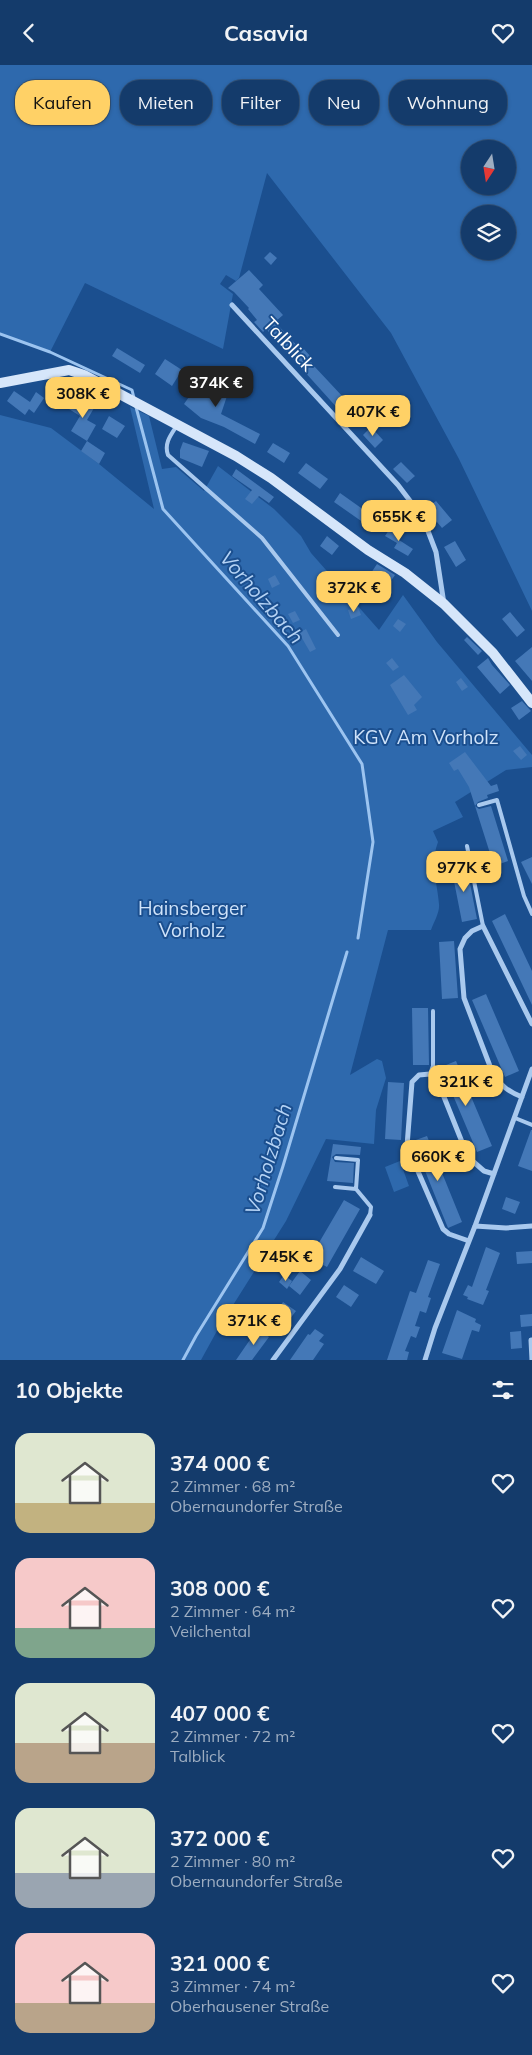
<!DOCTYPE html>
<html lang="de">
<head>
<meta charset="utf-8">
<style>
	:root { --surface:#143b6b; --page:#214673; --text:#f1f3f6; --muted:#9dadc1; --line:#33557e; --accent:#ffd166 }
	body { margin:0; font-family:Mulish,sans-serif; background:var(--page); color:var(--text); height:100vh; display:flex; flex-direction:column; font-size:19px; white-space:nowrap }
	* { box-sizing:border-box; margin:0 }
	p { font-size:16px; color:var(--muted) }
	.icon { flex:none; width:28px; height:28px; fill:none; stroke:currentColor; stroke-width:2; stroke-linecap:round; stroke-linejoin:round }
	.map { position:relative; height:1295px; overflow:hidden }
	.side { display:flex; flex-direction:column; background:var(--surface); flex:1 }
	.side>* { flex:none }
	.hud { position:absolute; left:15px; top:15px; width:502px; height:45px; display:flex; gap:10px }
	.needle { width:32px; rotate:192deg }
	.tools { position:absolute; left:461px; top:75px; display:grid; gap:10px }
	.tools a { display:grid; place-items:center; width:55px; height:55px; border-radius:50%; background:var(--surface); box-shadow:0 1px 4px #0004,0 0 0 1px var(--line); font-size:25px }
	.price { position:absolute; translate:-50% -42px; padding:0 11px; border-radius:10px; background:var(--accent); color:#111; font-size:16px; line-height:32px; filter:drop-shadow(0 1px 2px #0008) }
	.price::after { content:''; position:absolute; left:50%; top:30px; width:15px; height:11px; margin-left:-8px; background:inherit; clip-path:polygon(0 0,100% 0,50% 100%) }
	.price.current { background:#222; color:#fff }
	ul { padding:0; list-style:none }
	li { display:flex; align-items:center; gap:15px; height:125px; padding:0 15px }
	li span { display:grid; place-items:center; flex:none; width:140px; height:100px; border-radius:15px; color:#555 }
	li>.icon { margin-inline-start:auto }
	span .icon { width:60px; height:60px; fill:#fffc; stroke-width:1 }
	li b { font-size:21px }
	h2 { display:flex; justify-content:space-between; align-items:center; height:60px; padding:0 15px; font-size:21px }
	.chip { padding:0 18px; border-radius:20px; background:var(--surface); box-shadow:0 1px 4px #0004,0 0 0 1px var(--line); font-size:18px; line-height:45px }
	.chip.current { background:var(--accent); color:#111 }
	header { display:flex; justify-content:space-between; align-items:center; height:65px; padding:0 15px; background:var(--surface); font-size:22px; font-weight:700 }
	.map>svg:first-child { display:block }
	.green { fill:#2e69ad; fill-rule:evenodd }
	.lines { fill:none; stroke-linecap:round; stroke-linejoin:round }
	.stream { stroke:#9cc4f0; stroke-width:3 }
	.building { fill:#4478b7 }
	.lane { stroke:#a9c9ee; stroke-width:4 }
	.street { stroke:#a9c9ee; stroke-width:5 }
	.secondary { stroke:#d6e6fa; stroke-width:10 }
	.labels { text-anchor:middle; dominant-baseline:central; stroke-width:4; stroke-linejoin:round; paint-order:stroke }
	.street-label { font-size:19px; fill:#fff; stroke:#1b4f8f }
	.park-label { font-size:19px; fill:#cfe3fa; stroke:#1b4f8f }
	.water-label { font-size:20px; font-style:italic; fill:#b5d3f5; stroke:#1b4f8f }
</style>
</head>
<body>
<header><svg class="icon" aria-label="back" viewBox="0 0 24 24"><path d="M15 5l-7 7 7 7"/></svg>Casavia<svg class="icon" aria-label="heart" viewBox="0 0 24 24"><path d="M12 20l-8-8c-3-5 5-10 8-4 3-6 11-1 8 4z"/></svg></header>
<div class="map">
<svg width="532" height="1295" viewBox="0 0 532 1295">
	<rect width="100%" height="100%" fill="#1b4f8f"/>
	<!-- green -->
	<path class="green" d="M0,0H532V546L459,394L391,268L267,108L239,213L236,216L226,210L220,219L233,229L223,284L85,218L50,287L0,268ZM470,84H508V121H470ZM470,149H508V186H470Z
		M130,342L149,351L162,404L176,402L204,426L218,401L274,444L301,471L311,488L379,565L403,530L437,577L532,690V702L506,705L455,737L463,752L433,766L438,777C430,798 437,817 439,839C440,847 434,857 431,865H388L350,1010L377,994L382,996L386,1013L376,1045L374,1079L326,1074L286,1156L218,1264L201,1295H0V350L51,363L99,399L154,444Z
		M400,1096L409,1121L394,1127L385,1102Z"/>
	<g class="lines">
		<!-- stream -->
		<path class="stream" d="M0,269L50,287L132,325L134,333
			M136,342L163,444L288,581L362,699L373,777L358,873
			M183,1295L196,1271L263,1163L283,1101L347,887"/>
	</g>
	<!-- building -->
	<path class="building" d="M270,187L277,193L271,200L264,193Z
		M249,205L263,220L259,224L283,250L275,257L300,284L302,282L311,292L309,294L314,301L358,348L349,356L266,264L263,267L254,257L257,255L248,244L249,243L234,227L228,223Z
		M117,283L145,300L140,308L112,291Z
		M165,294L182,305L172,321L155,309Z
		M205,309L216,317L215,319L229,325L221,349L260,369L255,379L224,362L201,353L184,339Z
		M14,326L30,337L36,327L44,333L34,348L29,344L25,350L7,336Z
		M76,332L94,343L87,355L96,360L87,376L71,366L80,351L69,344Z
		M109,351L125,361L117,373L102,364Z
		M371,362L383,375L375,383L363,370Z
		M87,376L105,388L99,399L81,386Z
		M183,377L209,386L202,402L180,393V385Z
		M273,378L290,388L284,398L267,387Z
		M401,397L415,411L407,418L393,404Z
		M306,398L328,414L320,424L298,408Z
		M236,404L274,432L269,438L259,431L252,439L245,434L252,425L232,411Z
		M340,428L371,450L364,458L334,437Z
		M436,436L452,455L442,463L426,444Z
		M391,462L403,469L399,475L413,484L408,491L394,483L397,478L385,471Z
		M327,471L339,481L332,490L320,481Z
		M455,476L466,495L456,502L444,482Z
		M377,499L395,510L384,526L367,514Z
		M275,510L280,519L272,523L268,514Z
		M358,542L361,550L351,554L348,545Z
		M295,546L300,555L293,558L288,549Z
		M510,547L525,565L517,572L502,554Z
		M398,554L406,559L400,567L393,561Z
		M306,564L316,584L310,587L299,568Z
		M467,572L482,586L478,590L464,575Z
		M532,582V616L515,596Z
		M392,593L399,602L393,606L386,598Z
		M488,593L492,600L510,620L500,629L477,602Z
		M404,610L422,632L414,640L417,645L408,650L390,620Z
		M461,613L468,622L462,626L456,617Z
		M522,636L531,646L519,655L511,643Z
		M520,681L527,690L521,695L513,686Z
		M465,687L491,721L497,719L499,726L487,730L488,733L478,737L475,741L479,744L491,741L508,796L494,801L469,722L458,704L454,706L449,698Z
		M532,792V819L521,797Z
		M466,798L477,854L462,857L451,801Z
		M505,849L532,906V940L492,856Z
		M454,876L458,933L442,934L439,877Z
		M486,929L519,1006L505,1012L472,935Z
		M412,943H428L429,1000H413Z
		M456,996L492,1081L477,1087L441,1002Z
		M388,1017L404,1018L401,1075L385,1074Z
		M531,1065H532V1106L518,1101Z
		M427,1071L462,1157L448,1163L413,1076Z
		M333,1079L361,1082L360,1090L336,1089L332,1092L335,1097L354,1098L353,1118L327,1116Z
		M506,1132L520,1137L515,1149L502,1144Z
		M344,1135L360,1144L327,1202L310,1193Z
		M486,1182L500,1188L486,1225L489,1226L483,1240L467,1234L468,1232L463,1230L468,1220L472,1222Z
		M532,1186V1198L517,1199L516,1187Z
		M361,1192L384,1206L376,1219L353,1206Z
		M428,1195L440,1199L428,1232L431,1233L426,1248L420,1246L415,1261L420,1262L416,1273L411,1271L405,1286L409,1287L407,1295H387L410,1226L416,1228Z
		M300,1206L311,1215L300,1230L289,1221Z
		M284,1210L292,1216L287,1224L279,1217Z
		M344,1220L359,1230L351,1242L336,1232Z
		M283,1237L296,1246L286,1259L274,1251Z
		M457,1245L476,1254L475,1257L481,1260L479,1267L472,1265L462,1294L442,1288Z
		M532,1249V1261L521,1262L520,1250Z
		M258,1263L269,1272L252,1295H236Z
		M315,1264L324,1270L319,1276L324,1279L313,1295H290L308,1269L310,1270Z
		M521,1266L522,1283L511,1284L510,1267Z"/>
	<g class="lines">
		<!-- lane -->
		<path class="lane" d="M176,362C170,371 164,379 168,390L262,473L338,570
			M479,740L497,735L524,831L532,849
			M467,781L483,861
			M430,1009L433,1001V946
			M515,1053L532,1060
			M336,1093L358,1095L356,1124L371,1142L370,1150
			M335,1122L356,1124"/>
		<!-- street -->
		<path class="street" d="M232,240L398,420L423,453L436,487L444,539
			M522,1032C509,1027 501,1021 493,1009L464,933L460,884L465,873L472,866L483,861L532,959
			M475,1161L506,1163L532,1161
			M469,1176L449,1169L443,1164L407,1081L412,1017L419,1010L430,1009L436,1012L468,1092L484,1106L494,1109
			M531,1275L532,1295
			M273,1295L340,1204L370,1150
			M425,1295L435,1263L475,1161L532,1004"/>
		<!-- secondary -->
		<path class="secondary" d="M0,318L69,305L84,310L236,391L271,413L368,485L405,508L444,539L493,588L532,638"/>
	</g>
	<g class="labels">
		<!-- street labels -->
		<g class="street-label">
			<text transform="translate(289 279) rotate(47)">Talblick</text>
		</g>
		<!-- park labels -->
		<g class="park-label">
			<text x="426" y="672">KGV Am Vorholz</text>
			<text x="192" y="843">Hainsberger<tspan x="192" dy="22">Vorholz</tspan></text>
		</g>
		<!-- water labels -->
		<g class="water-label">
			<text transform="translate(262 532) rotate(49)">Vorholzbach</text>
			<text transform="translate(268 1094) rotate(-73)">Vorholzbach</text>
		</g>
	</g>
</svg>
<div class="tools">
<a><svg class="needle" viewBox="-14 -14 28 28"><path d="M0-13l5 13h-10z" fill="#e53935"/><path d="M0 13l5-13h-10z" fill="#9dadc1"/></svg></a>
<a><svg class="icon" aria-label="layers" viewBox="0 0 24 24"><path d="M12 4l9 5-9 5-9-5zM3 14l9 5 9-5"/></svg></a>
</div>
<b class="price current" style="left:216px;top:343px">374K €</b>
<b class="price" style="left:83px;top:354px">308K €</b>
<b class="price" style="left:373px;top:372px">407K €</b>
<b class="price" style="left:399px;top:477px">655K €</b>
<b class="price" style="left:354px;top:548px">372K €</b>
<b class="price" style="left:464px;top:828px">977K €</b>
<b class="price" style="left:466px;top:1042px">321K €</b>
<b class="price" style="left:438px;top:1117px">660K €</b>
<b class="price" style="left:286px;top:1217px">745K €</b>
<b class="price" style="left:254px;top:1281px">371K €</b>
<div class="hud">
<a class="chip current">Kaufen</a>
<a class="chip">Mieten</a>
<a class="chip">Filter</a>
<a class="chip">Neu</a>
<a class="chip">Wohnung</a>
</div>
</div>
<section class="side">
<h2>10 Objekte<svg class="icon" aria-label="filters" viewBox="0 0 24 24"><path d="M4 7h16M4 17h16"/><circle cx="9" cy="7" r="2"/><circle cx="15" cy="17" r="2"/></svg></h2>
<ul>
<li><span style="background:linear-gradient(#dfe7d0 70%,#c2b280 0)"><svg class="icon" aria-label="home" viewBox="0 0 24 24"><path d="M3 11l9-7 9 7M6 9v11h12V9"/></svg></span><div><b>374 000 €</b><p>2 Zimmer · 68 m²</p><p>Obernaundorfer Straße</p></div><svg class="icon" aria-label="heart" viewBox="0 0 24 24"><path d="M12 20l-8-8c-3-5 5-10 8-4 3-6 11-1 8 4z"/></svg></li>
<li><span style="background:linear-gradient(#f6c9c9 70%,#7fa58c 0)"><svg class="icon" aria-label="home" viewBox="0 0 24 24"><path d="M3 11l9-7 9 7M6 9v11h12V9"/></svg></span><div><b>308 000 €</b><p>2 Zimmer · 64 m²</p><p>Veilchental</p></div><svg class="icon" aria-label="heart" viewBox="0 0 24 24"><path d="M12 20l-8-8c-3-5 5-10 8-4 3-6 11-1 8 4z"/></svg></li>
<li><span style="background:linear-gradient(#dfe7d0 60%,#b9a48a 0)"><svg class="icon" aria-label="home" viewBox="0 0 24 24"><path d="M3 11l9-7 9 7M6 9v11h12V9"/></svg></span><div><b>407 000 €</b><p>2 Zimmer · 72 m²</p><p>Talblick</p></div><svg class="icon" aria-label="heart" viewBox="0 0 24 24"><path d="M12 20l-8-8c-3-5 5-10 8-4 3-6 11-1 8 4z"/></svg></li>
<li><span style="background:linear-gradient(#dfe7d0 65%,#9aa5b1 0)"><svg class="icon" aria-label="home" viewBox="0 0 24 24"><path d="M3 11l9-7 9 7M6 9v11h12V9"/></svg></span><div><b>372 000 €</b><p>2 Zimmer · 80 m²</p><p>Obernaundorfer Straße</p></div><svg class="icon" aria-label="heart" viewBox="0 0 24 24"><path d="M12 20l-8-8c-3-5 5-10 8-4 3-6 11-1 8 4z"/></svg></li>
<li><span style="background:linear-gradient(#f6c9c9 70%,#b9a48a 0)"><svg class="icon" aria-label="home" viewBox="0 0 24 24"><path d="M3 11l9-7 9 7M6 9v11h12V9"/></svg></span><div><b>321 000 €</b><p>3 Zimmer · 74 m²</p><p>Oberhausener Straße</p></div><svg class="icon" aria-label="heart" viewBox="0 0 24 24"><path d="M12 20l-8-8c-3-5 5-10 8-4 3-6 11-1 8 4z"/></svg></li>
</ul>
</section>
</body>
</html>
